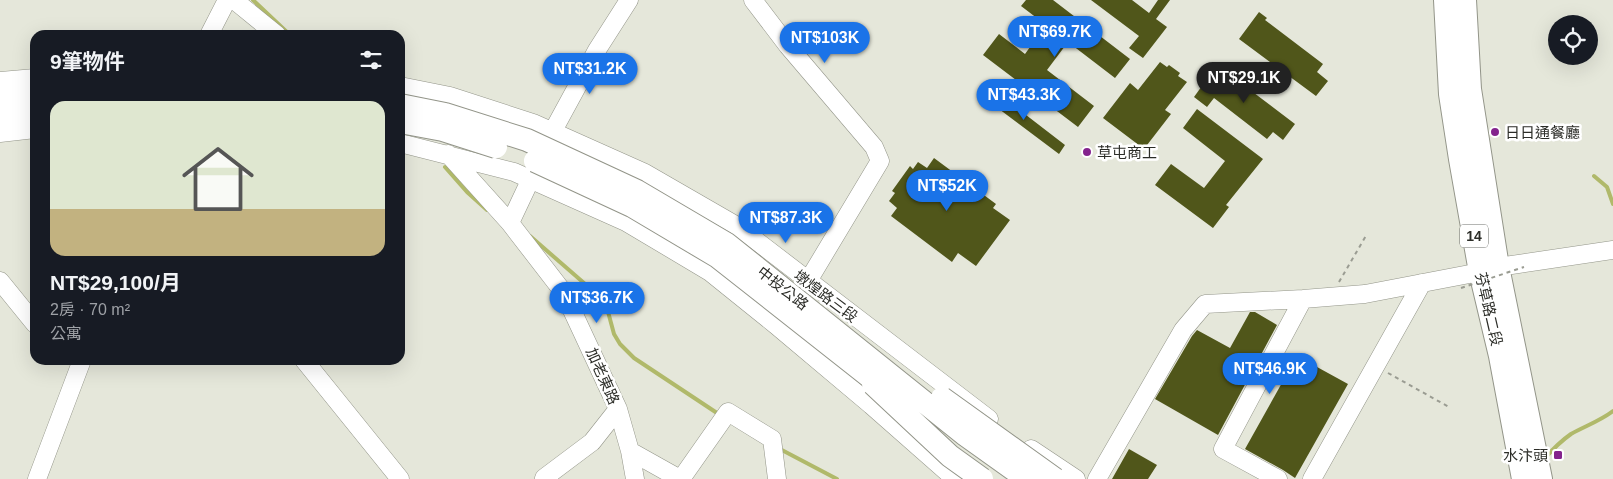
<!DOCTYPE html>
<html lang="zh-TW">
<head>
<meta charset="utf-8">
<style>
	:root { --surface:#171b24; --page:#20242c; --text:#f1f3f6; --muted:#9ea1a6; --accent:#1a73e8 }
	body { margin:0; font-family:Helvetica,"Noto Sans TC",sans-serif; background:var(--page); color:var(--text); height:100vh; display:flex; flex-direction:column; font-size:19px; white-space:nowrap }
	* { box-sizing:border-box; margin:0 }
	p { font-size:16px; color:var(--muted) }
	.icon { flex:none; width:28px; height:28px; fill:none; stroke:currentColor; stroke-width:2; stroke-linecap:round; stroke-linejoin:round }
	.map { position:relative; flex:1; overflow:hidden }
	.sheet { position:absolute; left:30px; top:30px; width:375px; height:335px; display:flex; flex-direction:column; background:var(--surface); border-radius:15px; box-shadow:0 5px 20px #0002 }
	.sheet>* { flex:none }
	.buttons { position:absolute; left:1548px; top:15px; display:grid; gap:10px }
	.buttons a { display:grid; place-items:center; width:50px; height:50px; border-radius:50%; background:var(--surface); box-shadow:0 5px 20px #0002; font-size:25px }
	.price { position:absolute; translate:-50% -42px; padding:0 11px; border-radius:18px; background:var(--accent); color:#fff; font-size:16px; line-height:32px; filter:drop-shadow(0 1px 2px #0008) }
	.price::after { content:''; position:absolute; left:50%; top:30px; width:15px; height:11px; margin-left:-8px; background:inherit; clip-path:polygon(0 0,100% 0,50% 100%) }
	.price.selected { background:#222; color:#fff }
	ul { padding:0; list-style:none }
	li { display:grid; align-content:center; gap:10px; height:265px; padding:0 20px }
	li span { display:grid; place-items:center; height:155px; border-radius:15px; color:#555 }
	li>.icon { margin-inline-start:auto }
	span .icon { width:90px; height:90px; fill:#fffc; stroke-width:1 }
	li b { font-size:21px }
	h2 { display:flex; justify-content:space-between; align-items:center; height:60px; padding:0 20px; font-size:21px }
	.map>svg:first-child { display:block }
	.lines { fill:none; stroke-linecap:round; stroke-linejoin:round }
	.stream { stroke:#b0b96a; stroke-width:4 }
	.building { fill:#50561a }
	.minor-casing { stroke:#939589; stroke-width:19 }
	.major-casing { stroke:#939589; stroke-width:24 }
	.path { stroke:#9a9c92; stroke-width:2; stroke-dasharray:4 4; stroke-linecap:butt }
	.minor { stroke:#fff; stroke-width:18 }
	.major { stroke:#fff; stroke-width:22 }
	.major-bridge-casing { stroke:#939589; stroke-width:24; stroke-linecap:butt }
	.path-bridge { stroke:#9a9c92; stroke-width:2; stroke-dasharray:4 4; stroke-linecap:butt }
	.major-bridge { stroke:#fff; stroke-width:22 }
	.poi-dot { fill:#84238d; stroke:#fff; stroke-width:2 }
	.labels { text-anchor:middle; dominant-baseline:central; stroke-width:5; stroke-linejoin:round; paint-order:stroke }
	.shield { fill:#fff; stroke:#6b6c68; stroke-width:1 }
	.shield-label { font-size:14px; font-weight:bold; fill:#2c2d28 }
	.poi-label { font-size:15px; fill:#2c2d28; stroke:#fff; text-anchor:start }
	.street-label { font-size:15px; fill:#2c2d28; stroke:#fff }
</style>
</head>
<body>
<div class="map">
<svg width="1613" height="479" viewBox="0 0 1613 479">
	<rect width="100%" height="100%" fill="#e5e7da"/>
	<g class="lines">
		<!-- stream -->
		<path class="stream" d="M253,0L290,35
			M445,167L467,192L487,210
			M1594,176L1607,187L1613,204
			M530,236L600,297L607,308L614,334L620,344L634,358L720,415
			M778,448L837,479
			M1545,458C1553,449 1561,441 1571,434C1585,426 1600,421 1613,411"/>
	</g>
	<!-- building -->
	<path class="building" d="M1026,0H1053L1130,59L1115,78L1068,42L1047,70L1094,106L1078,127L983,55L999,34L1025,54L1046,25L1021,6Z
		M1091,0H1132L1149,13L1158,0H1170L1156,19L1167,27L1143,58L1129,48L1139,36Z
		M1259,12L1267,18L1265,20L1323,64L1317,72L1328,81L1316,96L1239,39Z
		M1160,62L1167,67L1169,65L1180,73L1178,76L1187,82L1165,110L1171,114L1144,149L1103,118L1130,83L1138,90Z
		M1217,65L1295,124L1283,140L1273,132L1267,139L1214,98L1207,107L1194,97Z
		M991,88L1065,145L1059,154L983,97Z
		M1197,109L1263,159L1226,205L1229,207L1213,228L1155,185L1171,164L1204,188L1225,161L1183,128Z
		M934,158L996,204L993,208L1010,220L976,266L958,253L952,262L891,216L897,208L889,201L895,193L892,191L910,166L913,169L918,162L927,168Z
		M1250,312H1255L1277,325L1218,435L1155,399L1192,336L1197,330L1230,348Z
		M1297,356L1348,384L1295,478L1283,470L1245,449Z
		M1129,449L1157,465L1148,479H1112Z"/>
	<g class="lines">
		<!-- minor casing -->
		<g class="minor-casing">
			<path id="minor" d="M234,0L277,35
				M753,0L788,46L874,147L880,161L802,291
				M209,35L227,0
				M0,81L35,78
				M400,86L450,96L533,123L645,173L737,226L989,419
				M0,133L35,129
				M548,140L597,50L629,0
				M400,143L514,172L626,222L710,272L777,326L871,405L955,479
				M448,154L510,223
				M535,170L510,223L564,293L618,409L630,451L635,479
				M0,281L35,324
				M304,360L400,479
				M1031,449L1076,479
				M630,451L680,479
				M544,478L592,442L618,409
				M37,479L82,360
				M681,479L728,412L772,439L777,479
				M1097,479L1183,330L1205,304L1303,299L1365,294L1480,272L1498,267L1613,250
				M1278,479L1223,449L1303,299
				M1312,479L1422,283"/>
		</g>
		<!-- major casing -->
		<g class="major-casing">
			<path id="major" d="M1445,0L1450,94L1460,159L1480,272L1500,356L1523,479
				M1465,0L1470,89L1498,267L1541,479
				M0,98L35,94
				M0,115L35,111"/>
		</g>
		<!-- path -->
		<path class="path" d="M1339,282L1367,234
			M1388,373L1449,407"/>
		<!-- minor -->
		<use href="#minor" class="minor"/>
		<!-- major -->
		<use href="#major" class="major"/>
		<!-- major-bridge casing -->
		<g class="major-bridge-casing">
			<path id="major-bridge" d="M400,105L445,114L527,140L637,191L727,244L964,434L1027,479
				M400,122L443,130L496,147
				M535,161L632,206L718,257L888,391
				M873,384L950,456L982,479
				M942,398L1055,479"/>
		</g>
		<!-- path-bridge -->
		<path class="path-bridge" d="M1461,288L1524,267"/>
		<!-- major-bridge -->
		<use href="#major-bridge" class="major-bridge"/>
	</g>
	<!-- markers -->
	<g class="poi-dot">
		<circle cx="1495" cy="132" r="5"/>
		<circle cx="1087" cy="152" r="5"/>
		<rect x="1553" y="450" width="10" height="10" rx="2.5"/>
	</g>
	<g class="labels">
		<!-- shield labels -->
		<rect class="shield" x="1460" y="224.5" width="28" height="23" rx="4"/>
		<g class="shield-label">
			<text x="1474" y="236">14</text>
		</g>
		<!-- poi labels -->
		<g class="poi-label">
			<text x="1505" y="132">日日通餐廳</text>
			<text x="1097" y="152">草屯商工</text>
			<text x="1548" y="455" text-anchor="end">水汴頭</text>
		</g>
		<!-- street labels -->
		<g class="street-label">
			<text transform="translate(783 288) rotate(38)">中投公路</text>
			<text transform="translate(826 296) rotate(37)">墩煌路三段</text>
			<text transform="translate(1489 309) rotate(77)">芬草路二段</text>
			<text transform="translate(603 376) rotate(66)">加老東路</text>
		</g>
	</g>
</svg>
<div class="buttons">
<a><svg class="icon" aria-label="locate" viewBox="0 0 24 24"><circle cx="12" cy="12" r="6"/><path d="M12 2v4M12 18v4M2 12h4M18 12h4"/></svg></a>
</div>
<b class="price" style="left:1055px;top:58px">NT$69.7K</b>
<b class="price" style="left:825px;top:64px">NT$103K</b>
<b class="price" style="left:590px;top:95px">NT$31.2K</b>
<b class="price selected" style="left:1244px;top:104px">NT$29.1K</b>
<b class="price" style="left:1024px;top:121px">NT$43.3K</b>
<b class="price" style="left:947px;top:212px">NT$52K</b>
<b class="price" style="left:786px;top:244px">NT$87.3K</b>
<b class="price" style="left:597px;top:324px">NT$36.7K</b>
<b class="price" style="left:1270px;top:395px">NT$46.9K</b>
<section class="sheet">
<h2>9筆物件<svg class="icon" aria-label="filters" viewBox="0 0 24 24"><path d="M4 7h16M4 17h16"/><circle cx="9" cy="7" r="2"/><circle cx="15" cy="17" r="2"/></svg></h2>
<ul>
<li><span style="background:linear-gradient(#dfe7d0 70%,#c2b280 0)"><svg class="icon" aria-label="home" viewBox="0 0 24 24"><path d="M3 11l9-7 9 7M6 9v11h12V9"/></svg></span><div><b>NT$29,100/月</b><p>2房 · 70 m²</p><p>公寓</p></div></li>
</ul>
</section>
</div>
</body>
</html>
